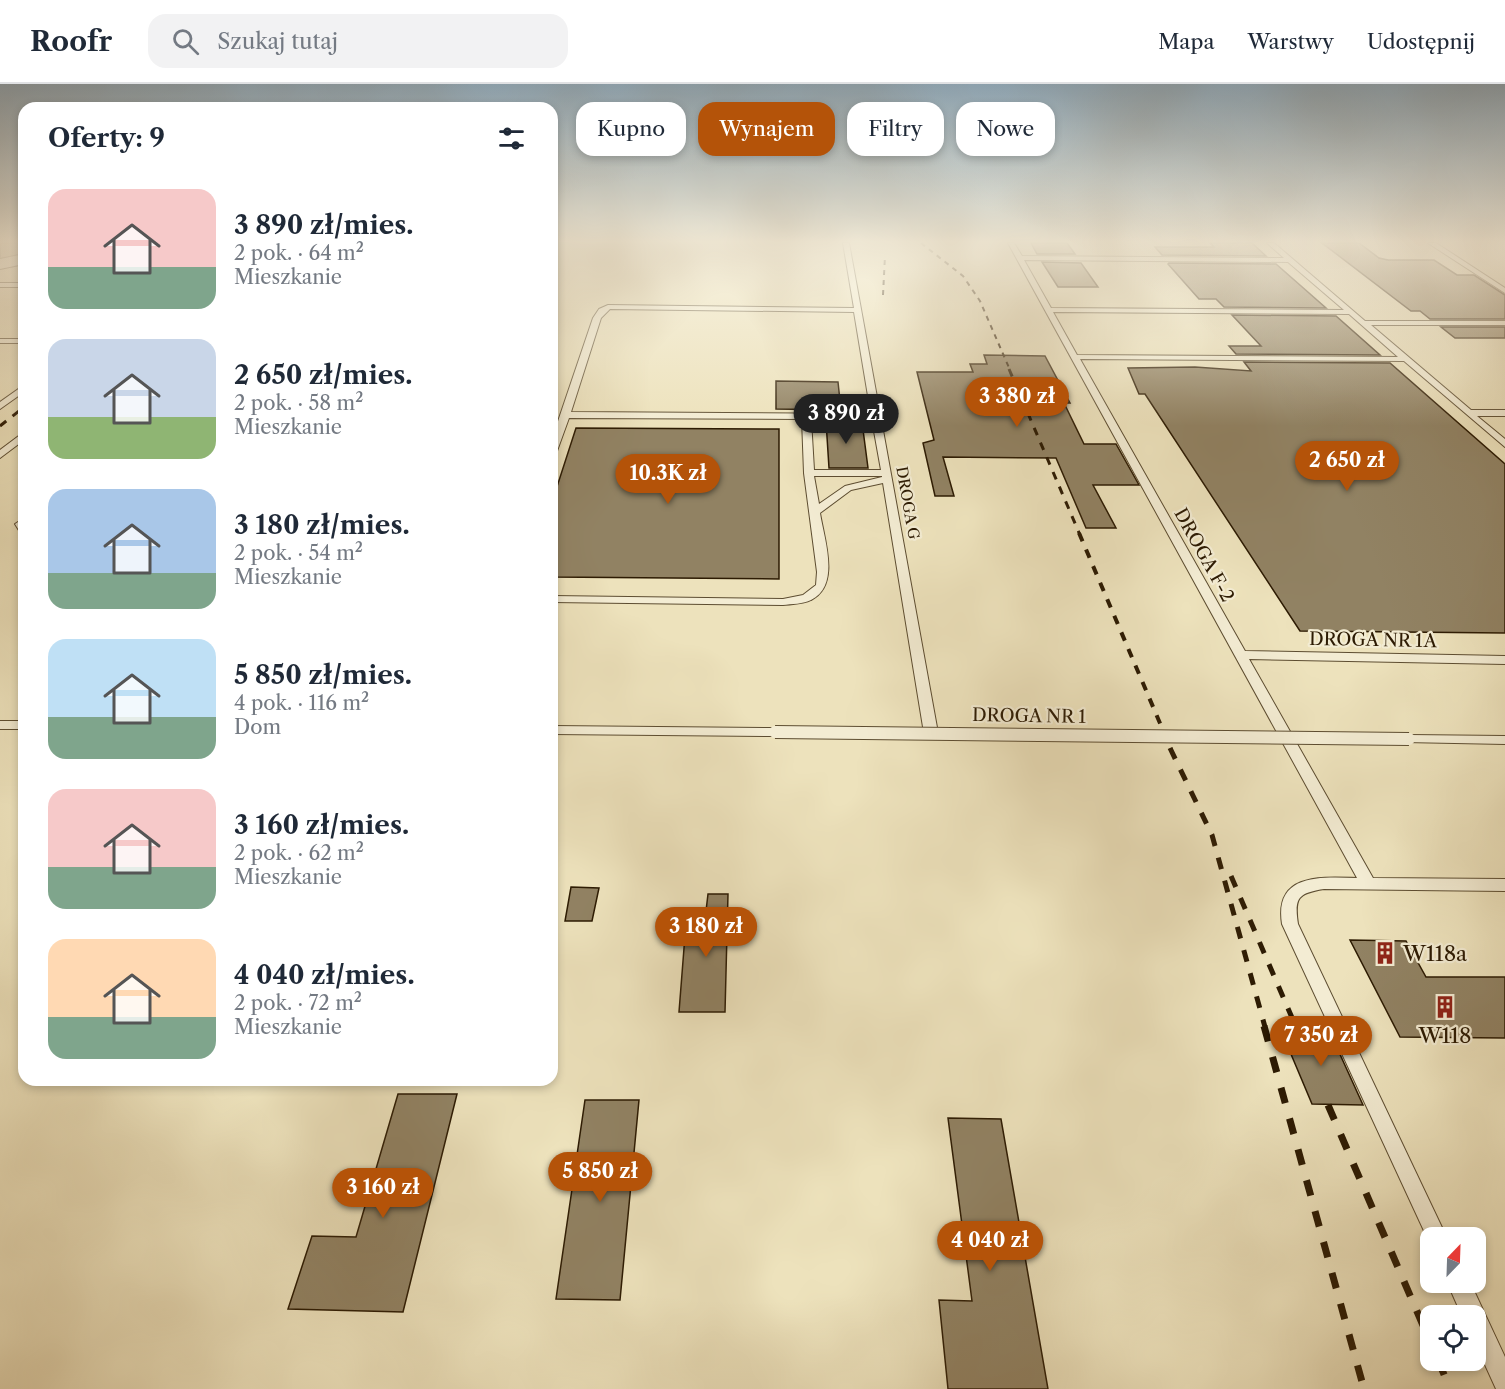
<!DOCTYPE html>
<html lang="pl">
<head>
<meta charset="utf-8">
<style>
	:root { --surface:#fff; --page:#f2f2f3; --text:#1f2937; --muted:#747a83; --line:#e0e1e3; --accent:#b45309 }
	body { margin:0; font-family:"Libre Caslon Text",serif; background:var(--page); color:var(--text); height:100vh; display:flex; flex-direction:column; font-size:22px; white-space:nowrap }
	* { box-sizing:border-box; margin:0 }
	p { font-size:20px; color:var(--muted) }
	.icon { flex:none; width:33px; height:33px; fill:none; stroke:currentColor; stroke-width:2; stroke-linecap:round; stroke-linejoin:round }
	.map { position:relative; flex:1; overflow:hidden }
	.drawer { position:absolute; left:18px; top:18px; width:540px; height:984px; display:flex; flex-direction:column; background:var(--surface); border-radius:18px; box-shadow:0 3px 9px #0003 }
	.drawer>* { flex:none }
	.hud { position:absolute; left:576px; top:18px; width:570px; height:54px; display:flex; gap:12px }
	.needle { width:39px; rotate:23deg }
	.tools { position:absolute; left:1420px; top:1143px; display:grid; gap:12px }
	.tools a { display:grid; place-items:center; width:66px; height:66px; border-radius:12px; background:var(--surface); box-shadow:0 3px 9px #0003; font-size:30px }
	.price { position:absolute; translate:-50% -51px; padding:0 14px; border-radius:21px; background:var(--accent); color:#fff; font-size:20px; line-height:39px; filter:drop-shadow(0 2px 3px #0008) }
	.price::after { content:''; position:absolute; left:50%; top:36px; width:18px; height:14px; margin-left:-9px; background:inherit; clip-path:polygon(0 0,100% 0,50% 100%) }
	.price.active { background:#222; color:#fff }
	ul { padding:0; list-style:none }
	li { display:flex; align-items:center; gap:18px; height:150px; padding:0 30px }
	li span { display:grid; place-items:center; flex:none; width:168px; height:120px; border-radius:18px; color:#555 }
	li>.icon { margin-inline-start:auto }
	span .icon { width:72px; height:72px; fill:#fffc; stroke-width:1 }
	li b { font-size:26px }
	h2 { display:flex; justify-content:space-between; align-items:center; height:72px; padding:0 30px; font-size:26px }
	.chip { padding:0 21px; border-radius:18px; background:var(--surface); box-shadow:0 3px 9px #0003; font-size:21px; line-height:54px }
	.chip.active { background:var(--accent); color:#fff }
	header { display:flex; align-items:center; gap:36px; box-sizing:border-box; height:84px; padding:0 30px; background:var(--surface); border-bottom:2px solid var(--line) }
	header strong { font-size:28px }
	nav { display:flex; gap:33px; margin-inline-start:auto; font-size:21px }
	.search { width:420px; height:54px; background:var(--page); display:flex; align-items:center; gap:15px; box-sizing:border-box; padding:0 21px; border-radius:18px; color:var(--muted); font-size:22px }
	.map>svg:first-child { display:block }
	.green { fill:#ccc09d; stroke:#7c6e50; stroke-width:1.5 }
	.building { fill:#918263; stroke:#2d1b03; stroke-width:1.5 }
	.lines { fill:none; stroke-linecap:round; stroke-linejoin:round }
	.service-casing { stroke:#5d4d31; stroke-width:2 }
	.tertiary-casing { stroke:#5d4d31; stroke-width:2 }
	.service { fill:#f3ecd3; fill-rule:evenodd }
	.tertiary { fill:#f3ecd3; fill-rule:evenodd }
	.rail-far4 { stroke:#2d1b03; stroke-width:2; stroke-dasharray:5 5; stroke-linecap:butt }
	.rail-far3 { stroke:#2d1b03; stroke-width:3; stroke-dasharray:8 8; stroke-linecap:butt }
	.rail-far2 { stroke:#2d1b03; stroke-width:4; stroke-dasharray:9 9; stroke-linecap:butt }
	.rail-far1 { stroke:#2d1b03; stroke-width:5; stroke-dasharray:12 12; stroke-linecap:butt }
	.rail { stroke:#2d1b03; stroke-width:7; stroke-dasharray:16 16; stroke-linecap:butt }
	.service-bridge-casing { stroke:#5d4d31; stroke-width:14; stroke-linecap:butt }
	.service-bridge { stroke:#f3ecd3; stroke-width:12 }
	.labels { text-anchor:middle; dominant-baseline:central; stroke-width:4.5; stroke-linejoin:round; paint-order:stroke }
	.far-street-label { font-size:15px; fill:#2d1b03; stroke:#f3ecd3 }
	.street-label { font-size:18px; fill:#2d1b03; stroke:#f3ecd3 }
	.near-poi-label { font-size:21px; fill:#2d1b03; stroke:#f3ecd3; text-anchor:start }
</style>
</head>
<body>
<header>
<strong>Roofr</strong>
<div class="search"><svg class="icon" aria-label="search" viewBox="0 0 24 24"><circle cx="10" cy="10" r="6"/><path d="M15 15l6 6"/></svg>Szukaj tutaj</div>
<nav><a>Mapa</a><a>Warstwy</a><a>Udostępnij</a></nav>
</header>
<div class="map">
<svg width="1505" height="1305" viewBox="0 0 1505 1305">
	<rect width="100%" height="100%" fill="#ede2bc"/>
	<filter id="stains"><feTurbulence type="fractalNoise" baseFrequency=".00333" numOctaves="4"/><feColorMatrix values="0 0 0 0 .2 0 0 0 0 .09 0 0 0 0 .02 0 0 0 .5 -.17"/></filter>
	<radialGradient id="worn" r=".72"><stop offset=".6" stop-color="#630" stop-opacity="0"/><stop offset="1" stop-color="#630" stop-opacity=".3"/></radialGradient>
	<!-- green -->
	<path class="green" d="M0,159H24V173L0,178Z"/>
	<!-- building -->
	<path class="building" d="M1031,159H1067L1075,170H1037Z
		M1210,159H1252L1266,172L1162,171L1155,163H1214Z
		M1322,159H1359L1379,174L1388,176H1434L1457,191H1474L1505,211V235H1430L1420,227H1411Z
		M1042,178L1081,179L1098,203H1058Z
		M1169,179L1276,180L1326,224L1224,223L1216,215H1199L1168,180Z
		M1232,231L1336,232L1380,271L1236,270L1229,262H1261Z
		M1441,243H1505V254H1455Z
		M984,271L1045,272L1070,319H1064L1084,360H1116L1139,401H1093L1116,444H1086L1056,374L943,373L954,412H935L923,359L934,356L917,288H973L970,280H987Z
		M1244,278L1390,279L1505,380V549L1300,547L1145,310H1139L1128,284L1195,283L1251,287Z
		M776,297L838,298L841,326L776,325Z
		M826,337L862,338L868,384H829Z
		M576,344L779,345V495L552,493V418Z
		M571,803L599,804L592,837H565Z
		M708,810H728L725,928H679L687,826L706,827Z
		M1350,856L1406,857L1426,893H1505V954L1400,953Z
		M1280,944H1328L1363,1021L1312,1020Z
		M398,1010H457L403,1228L288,1225L312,1152L356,1153Z
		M585,1016H639L620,1216L556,1215Z
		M948,1034L1001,1035L1048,1305H948L939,1216L972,1217Z"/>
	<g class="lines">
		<!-- service casing -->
		<g class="service-casing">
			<path id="service" d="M843,159H849L938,649L931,653L924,649L883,399L851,406L820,429C824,455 841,501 811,516C804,520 791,520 783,521L552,518V512L783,515L803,511L816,501L817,488L804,389L802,335L569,334L557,367L552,370V355L593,234L599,225L608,221L854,224ZM610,225L854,228L871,330L571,328L601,234ZM811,335L872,336L881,386H814ZM814,392H882V393L845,402L819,420Z
				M1008,159H1014L1022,172L1284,174L1267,159H1274L1365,237H1505V241H1371L1471,326H1505V332H1477L1505,355V363L1404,277L1080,275L1245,567L1505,572V580L1249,575L1373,794L1505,795V807L1324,805C1298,809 1294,814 1298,840L1447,1154H1431V1162L1282,840C1274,789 1321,793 1357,794ZM1024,176L1288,178L1344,226L1051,224ZM1053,228L1349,230L1398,273L1077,271Z
				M1428,159H1436L1505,204V209Z
				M0,199H24V203H0Z
				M0,255H24V259H0Z
				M24,301V308L0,325V318Z
				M24,348V356L0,374V366Z
				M24,434V449L20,448L15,440Z
				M0,637H24V645H0Z
				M552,642L775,644L782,648L775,652L552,650Z
				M1409,651L1505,652V660L1404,658L1402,655L1404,652Z
				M1447,1198H1470L1505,1273V1305H1496L1476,1261V1232H1462Z"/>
		</g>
		<!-- tertiary casing -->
		<g class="tertiary-casing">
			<path id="tertiary" d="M24,170V180L0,185V175Z"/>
		</g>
		<!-- service -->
		<use href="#service" class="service"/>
		<!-- tertiary -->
		<use href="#tertiary" class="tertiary"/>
		<!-- rail-far4 -->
		<path class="rail-far4" d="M921,159L963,192L980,217L1010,286
			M883,211L885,172"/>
		<!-- rail-far3 -->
		<path class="rail-far3" d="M1009,285L1080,451
			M0,342L24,323"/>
		<!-- rail-far2 -->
		<path class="rail-far2" d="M1079,449L1171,665"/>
		<!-- rail-far1 -->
		<path class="rail-far1" d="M1170,664L1212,751L1265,943
			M1231,792L1296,943"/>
		<!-- rail -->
		<path class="rail" d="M1264,942L1364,1305
			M1328,1021L1431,1260
			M1438,1276L1450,1305"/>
		<!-- service-bridge casing -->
		<g class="service-bridge-casing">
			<path id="service-bridge" d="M775,648L1409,655"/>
		</g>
		<!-- service-bridge -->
		<use href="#service-bridge" class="service-bridge"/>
	</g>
	<!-- sky -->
	<linearGradient id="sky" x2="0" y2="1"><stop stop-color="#90abbd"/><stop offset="0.46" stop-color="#f7f2e1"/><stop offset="1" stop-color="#f7f2e1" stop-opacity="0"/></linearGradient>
	<rect width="1505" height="342" fill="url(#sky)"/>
	<!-- icons -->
	<defs>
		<g id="building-bare" transform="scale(1.8)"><path d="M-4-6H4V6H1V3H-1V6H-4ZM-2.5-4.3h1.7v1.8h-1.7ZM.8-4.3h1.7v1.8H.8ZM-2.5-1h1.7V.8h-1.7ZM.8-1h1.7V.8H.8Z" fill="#8f2418" stroke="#f3ecd3" stroke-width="2.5" paint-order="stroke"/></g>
	</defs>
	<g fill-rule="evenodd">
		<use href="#building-bare" x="1385" y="869"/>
		<use href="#building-bare" x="1445" y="923"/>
	</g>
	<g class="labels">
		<!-- far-street labels -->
		<g class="far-street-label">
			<text transform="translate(908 419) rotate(80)">DROGA G</text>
		</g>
		<!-- street labels -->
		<g class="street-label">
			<text transform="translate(1204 471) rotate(61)">DROGA F-2</text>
			<text transform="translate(1373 556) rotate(1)">DROGA NR 1A</text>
			<text transform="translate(1029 632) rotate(1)">DROGA NR 1</text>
		</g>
		<!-- near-poi labels -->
		<g class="near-poi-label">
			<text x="1403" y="869">W118a</text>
			<text x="1445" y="951" text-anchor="middle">W118</text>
		</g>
	</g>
	<rect width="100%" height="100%" filter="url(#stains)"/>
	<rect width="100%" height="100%" fill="url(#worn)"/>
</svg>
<div class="tools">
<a><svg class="needle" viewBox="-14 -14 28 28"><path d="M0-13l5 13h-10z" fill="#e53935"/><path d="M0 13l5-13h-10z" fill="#747a83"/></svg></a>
<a><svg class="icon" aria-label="locate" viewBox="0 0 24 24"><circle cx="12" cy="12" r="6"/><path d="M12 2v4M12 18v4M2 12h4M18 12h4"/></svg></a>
</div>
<b class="price" style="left:1017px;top:344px">3 380 zł</b>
<b class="price active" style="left:846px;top:361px">3 890 zł</b>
<b class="price" style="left:1347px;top:408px">2 650 zł</b>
<b class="price" style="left:668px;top:421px">10.3K zł</b>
<b class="price" style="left:706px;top:874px">3 180 zł</b>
<b class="price" style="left:1321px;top:983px">7 350 zł</b>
<b class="price" style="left:600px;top:1119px">5 850 zł</b>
<b class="price" style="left:383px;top:1135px">3 160 zł</b>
<b class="price" style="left:990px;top:1188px">4 040 zł</b>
<div class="hud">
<a class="chip">Kupno</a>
<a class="chip active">Wynajem</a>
<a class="chip">Filtry</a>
<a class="chip">Nowe</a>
</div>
<section class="drawer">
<h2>Oferty: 9<svg class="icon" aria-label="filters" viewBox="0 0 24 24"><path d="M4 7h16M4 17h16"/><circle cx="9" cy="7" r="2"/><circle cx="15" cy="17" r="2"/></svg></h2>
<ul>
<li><span style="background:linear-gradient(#f6c9c9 65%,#7fa58c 0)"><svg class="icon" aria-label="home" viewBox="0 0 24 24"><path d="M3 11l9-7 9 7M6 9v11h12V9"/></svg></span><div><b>3 890 zł/mies.</b><p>2 pok. · 64 m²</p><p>Mieszkanie</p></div></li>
<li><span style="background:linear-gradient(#c9d6e8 65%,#8fb573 0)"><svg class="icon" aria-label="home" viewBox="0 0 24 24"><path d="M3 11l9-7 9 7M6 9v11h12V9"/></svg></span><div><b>2 650 zł/mies.</b><p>2 pok. · 58 m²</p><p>Mieszkanie</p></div></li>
<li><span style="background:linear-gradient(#a9c7e8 70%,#7fa58c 0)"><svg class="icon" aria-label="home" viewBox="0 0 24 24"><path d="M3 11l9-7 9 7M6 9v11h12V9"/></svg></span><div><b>3 180 zł/mies.</b><p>2 pok. · 54 m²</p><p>Mieszkanie</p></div></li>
<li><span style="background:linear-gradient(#bfe0f5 65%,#7fa58c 0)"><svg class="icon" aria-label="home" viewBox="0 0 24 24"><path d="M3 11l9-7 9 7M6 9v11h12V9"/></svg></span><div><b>5 850 zł/mies.</b><p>4 pok. · 116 m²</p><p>Dom</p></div></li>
<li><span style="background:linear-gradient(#f6c9c9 65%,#7fa58c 0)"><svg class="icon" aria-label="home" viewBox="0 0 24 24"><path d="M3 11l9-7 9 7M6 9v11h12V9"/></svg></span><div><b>3 160 zł/mies.</b><p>2 pok. · 62 m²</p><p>Mieszkanie</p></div></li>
<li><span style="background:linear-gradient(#ffd9b3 65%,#7fa58c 0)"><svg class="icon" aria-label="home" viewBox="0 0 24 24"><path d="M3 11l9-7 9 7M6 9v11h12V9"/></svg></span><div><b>4 040 zł/mies.</b><p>2 pok. · 72 m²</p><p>Mieszkanie</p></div></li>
</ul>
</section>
</div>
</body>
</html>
